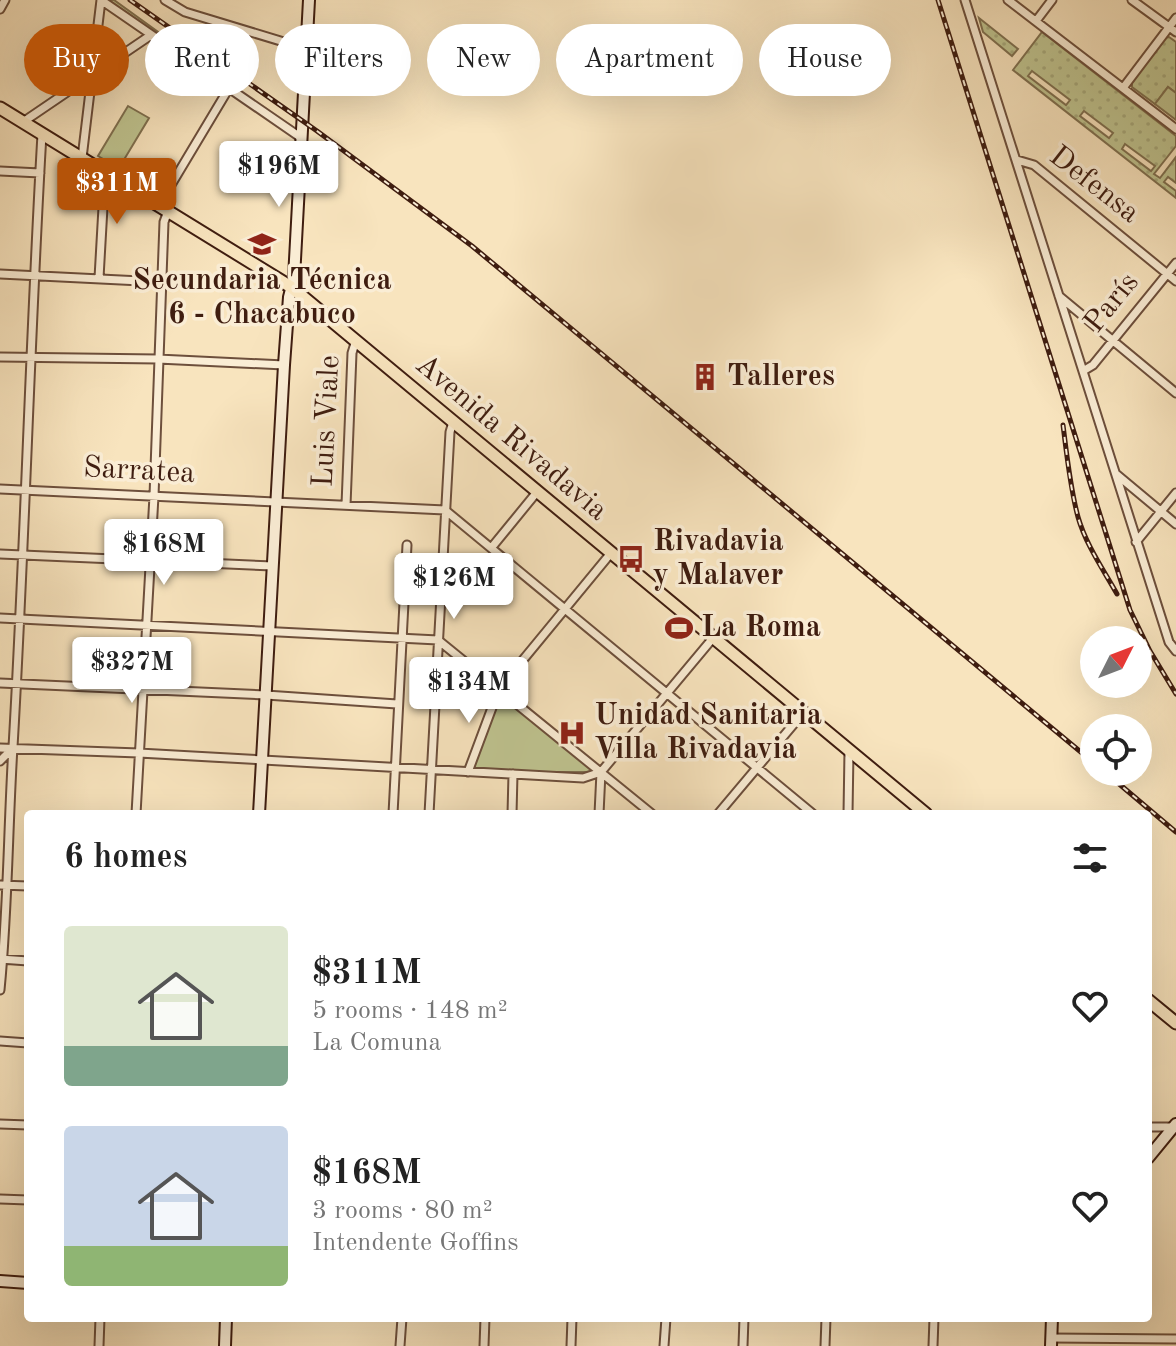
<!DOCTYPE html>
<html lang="en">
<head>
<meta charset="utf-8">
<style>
	:root { --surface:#fff; --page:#f2f2f2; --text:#222; --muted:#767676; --accent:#b45309 }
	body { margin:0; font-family:"Old Standard TT",serif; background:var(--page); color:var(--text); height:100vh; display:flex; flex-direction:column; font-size:30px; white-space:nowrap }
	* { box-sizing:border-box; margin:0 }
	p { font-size:26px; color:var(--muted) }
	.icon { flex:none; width:44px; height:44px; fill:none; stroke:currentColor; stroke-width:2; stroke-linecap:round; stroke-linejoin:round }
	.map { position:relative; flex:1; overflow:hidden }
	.sheet { position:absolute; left:24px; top:810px; width:1128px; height:512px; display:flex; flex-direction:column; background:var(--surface); border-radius:8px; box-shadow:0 8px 32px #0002 }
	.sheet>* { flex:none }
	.guide { position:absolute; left:24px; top:24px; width:1128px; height:72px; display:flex; gap:16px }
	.needle { width:52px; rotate:48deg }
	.tools { position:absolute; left:1080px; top:626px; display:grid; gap:16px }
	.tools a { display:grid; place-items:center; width:72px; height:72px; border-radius:50%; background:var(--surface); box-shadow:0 8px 32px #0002; font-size:40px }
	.price { position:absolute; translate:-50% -68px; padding:0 18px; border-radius:8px; background:#fff; color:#222; font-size:26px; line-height:52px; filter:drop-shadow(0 2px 4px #0008) }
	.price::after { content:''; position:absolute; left:50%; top:48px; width:24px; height:18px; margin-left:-12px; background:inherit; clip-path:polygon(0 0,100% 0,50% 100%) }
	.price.active { background:var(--accent); color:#fff }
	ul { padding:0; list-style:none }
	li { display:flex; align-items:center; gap:24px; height:200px; padding:0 40px }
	li span { display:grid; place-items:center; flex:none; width:224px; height:160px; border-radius:8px; color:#555 }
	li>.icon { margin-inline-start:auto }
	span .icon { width:96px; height:96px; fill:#fffc; stroke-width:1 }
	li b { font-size:34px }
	h2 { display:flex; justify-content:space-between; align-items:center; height:96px; padding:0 40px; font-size:34px }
	.chip { padding:0 28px; border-radius:36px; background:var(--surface); box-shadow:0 8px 32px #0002; font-size:28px; line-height:72px }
	.chip.active { background:var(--accent); color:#fff }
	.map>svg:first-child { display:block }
	.grass { fill:url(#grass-dots); stroke:#7f7050; stroke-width:2; fill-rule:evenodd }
	.park { fill:#bfc490; stroke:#7f7050; stroke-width:2 }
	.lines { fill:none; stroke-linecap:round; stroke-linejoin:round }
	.street-casing { stroke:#6d4f3c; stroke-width:11 }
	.secondary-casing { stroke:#3f1d10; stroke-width:14 }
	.primary-casing { stroke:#3f1d10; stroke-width:15 }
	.street { stroke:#faedd5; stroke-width:7 }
	.secondary { stroke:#faedd5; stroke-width:10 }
	.primary { stroke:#f8e4be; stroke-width:11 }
	.rail-casing { stroke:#3f1d10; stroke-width:5 }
	.rail { stroke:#faedd5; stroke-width:2; stroke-dasharray:6; stroke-linecap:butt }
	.labels { text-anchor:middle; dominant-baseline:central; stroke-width:7; stroke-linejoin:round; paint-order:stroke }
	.street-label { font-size:30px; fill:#3f1d10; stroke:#faedd5 }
	.poi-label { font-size:30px; font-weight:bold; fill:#3f1d10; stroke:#faedd5; text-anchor:start }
</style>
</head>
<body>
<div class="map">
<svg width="1176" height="1346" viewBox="0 0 1176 1346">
	<defs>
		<pattern id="grass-dots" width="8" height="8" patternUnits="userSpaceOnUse" patternTransform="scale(2)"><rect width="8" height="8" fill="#bfc490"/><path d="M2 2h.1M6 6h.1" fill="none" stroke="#a5a87b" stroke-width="1.8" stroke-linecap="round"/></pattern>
	</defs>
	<rect width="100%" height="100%" fill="#f8e4be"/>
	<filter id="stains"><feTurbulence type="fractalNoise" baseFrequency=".0025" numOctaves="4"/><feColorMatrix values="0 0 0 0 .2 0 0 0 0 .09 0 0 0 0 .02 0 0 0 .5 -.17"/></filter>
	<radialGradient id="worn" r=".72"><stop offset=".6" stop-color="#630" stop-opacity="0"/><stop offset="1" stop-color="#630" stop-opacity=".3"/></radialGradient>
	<!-- grass -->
	<path class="grass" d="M979,18L1018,49L1012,56L983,32Z
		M1042,32L1176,136V146L1154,174L1160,178L1176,157V183L1168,177L1164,182L1176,191V198L1013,70ZM1032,71L1070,100L1066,105L1028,76ZM1084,111L1113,133L1109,138L1080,116ZM1125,144L1155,166L1151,171L1122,149Z
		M1169,37L1176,42V93L1168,87L1155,104L1132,87V81L1165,38Z"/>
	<!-- park -->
	<path class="park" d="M106,0H114L248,97Z
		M1168,87L1176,93V120L1155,104Z
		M128,106L149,118L119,168L98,156Z
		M499,689L601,772H468Z"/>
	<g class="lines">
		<!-- street casing -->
		<g class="street-casing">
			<path id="street" d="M101,0L300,137
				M165,0L185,12L307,49
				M965,0L1169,642L1176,651
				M1008,0L1176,129
				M1132,0L1176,32
				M0,9L5,0
				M1036,21L1052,0
				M1123,88L1176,18
				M23,122L151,35
				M82,158L101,0
				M1017,160L1034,165L1176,281
				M0,171L40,173
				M159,205L229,88
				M0,274L161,282
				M99,278L105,172
				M1059,296L1176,393
				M0,357L158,359L284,365
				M1083,371L1093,365L1176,263
				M1116,474L1176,524
				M0,489L445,510L813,814
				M346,505L352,353L356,340
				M1136,542L1176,493
				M492,547L537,492
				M0,554L273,566
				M0,618L438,640L652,814
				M0,683L266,695L397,704
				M0,748L139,753L583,778L601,772
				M0,761L12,749
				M468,772L499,689L611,553
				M136,814L154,496L164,222L168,211
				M393,814L407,545
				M429,814L450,432L453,422
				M512,814L513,774
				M599,814L601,772L713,638
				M718,814L803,713
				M848,814L849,751
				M0,885L28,886
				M0,959L28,961
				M0,990C8,909 8,828 13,747C25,543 30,338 42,134
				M0,1041L28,1043
				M0,1124L28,1125
				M1148,1127H1174
				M0,1199L28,1200
				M1051,1338L1176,1339
				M99,1346L100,1318
				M400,1346L402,1318
				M484,1346L485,1318
				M571,1346L572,1318
				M664,1346L666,1318
				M743,1346L744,1318
				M825,1346L826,1318
				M933,1346L934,1318"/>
		</g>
		<!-- secondary casing -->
		<g class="secondary-casing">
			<path id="secondary" d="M259,814L284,365L289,297L294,278L309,0
				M1148,1158L1176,1124
				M0,1281L28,1283
				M225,1346L226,1318
				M1051,1346L1052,1318"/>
		</g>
		<!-- primary casing -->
		<g class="primary-casing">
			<path id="primary" d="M0,108L291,287L926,814
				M1148,1000L1176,1023"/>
		</g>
		<!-- street -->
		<use href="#street" class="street"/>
		<!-- secondary -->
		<use href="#secondary" class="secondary"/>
		<!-- primary -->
		<use href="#primary" class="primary"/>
		<!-- rail casing -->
		<g class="rail-casing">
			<path id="rail" d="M130,0L317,131L472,246L1094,763
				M938,0L1130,610L1150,651L1176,694
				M1063,425C1067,456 1070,487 1078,517C1086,545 1103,569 1117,594
				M1105,772L1176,832"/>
		</g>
		<!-- rail -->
		<use href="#rail" class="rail"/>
	</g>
	<!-- icons -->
	<defs>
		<g id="school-bare" transform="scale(2.16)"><path d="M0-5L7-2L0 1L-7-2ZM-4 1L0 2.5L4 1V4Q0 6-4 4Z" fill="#8f2418" stroke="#faedd5" stroke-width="2.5" paint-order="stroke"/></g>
		<g id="building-bare" transform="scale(2.16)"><path d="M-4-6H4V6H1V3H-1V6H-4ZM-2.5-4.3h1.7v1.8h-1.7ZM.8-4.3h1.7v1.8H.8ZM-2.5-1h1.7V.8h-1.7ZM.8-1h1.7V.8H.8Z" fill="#8f2418" stroke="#faedd5" stroke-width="2.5" paint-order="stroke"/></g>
		<g id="bus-bare" transform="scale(2.16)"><path d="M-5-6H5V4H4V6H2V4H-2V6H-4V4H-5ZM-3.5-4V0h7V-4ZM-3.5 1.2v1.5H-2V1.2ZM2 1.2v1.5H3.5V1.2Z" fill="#8f2418" stroke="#faedd5" stroke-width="2.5" paint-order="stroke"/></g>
		<g id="stadium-bare" transform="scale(2.16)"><path d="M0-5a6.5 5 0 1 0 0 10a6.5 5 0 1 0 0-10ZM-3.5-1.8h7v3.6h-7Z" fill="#8f2418" stroke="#faedd5" stroke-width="2.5" paint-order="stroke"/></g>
		<g id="hospital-bare" transform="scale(2.16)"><path d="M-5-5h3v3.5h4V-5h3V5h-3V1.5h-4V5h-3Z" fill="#8f2418" stroke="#faedd5" stroke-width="2.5" paint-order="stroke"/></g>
	</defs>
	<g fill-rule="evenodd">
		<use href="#school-bare" x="262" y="244"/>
		<use href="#building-bare" x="705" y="377"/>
		<use href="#bus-bare" x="631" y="559"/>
		<use href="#stadium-bare" x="679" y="628"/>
		<use href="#hospital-bare" x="572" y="733"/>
	</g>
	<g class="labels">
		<!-- street labels -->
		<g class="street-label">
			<text transform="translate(1094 185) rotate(38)">Defensa</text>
			<text transform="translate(1112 303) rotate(-51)">París</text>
			<text transform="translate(327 421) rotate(-87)">Luis Viale</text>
			<text transform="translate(511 438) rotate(40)">Avenida Rivadavia</text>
			<text transform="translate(139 471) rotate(3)">Sarratea</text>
		</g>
		<!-- poi labels -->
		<g class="poi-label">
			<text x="262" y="281" text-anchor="middle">Secundaria Técnica<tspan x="262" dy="34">6 - Chacabuco</tspan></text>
			<text x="727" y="377">Talleres</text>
			<text x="653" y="542">Rivadavia<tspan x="653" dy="34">y Malaver</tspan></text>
			<text x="701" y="628">La Roma</text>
			<text x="594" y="716">Unidad Sanitaria<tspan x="594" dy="34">Villa Rivadavia</tspan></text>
		</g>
	</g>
	<rect width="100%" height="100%" filter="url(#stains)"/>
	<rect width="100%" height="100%" fill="url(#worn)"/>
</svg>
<div class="tools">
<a><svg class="needle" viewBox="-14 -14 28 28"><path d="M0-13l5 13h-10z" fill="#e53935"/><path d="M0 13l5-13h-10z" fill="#767676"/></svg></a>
<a><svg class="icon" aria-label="locate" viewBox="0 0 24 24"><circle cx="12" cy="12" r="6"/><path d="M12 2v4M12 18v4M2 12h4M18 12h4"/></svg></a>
</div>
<b class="price" style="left:279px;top:209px">$196M</b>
<b class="price active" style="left:117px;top:226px">$311M</b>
<b class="price" style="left:164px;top:587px">$168M</b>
<b class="price" style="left:454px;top:621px">$126M</b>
<b class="price" style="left:132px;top:705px">$327M</b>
<b class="price" style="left:469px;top:725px">$134M</b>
<div class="guide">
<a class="chip active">Buy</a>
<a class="chip">Rent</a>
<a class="chip">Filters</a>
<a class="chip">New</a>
<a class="chip">Apartment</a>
<a class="chip">House</a>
</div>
<section class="sheet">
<h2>6 homes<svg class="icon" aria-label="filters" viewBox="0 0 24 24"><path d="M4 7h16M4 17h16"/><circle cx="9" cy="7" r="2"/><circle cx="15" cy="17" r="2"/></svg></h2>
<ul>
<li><span style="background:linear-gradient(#dfe7d0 75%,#7fa58c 0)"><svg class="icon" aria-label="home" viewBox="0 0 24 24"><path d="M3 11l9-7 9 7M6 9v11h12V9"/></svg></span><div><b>$311M</b><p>5 rooms · 148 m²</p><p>La Comuna</p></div><svg class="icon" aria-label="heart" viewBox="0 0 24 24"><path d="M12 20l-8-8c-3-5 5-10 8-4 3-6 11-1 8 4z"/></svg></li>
<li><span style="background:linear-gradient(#c9d6e8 75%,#8fb573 0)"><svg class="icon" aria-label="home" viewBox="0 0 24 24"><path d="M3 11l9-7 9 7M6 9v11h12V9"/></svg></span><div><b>$168M</b><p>3 rooms · 80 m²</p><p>Intendente Goffins</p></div><svg class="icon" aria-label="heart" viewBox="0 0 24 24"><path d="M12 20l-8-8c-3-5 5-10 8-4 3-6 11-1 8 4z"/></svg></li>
</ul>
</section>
</div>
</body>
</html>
